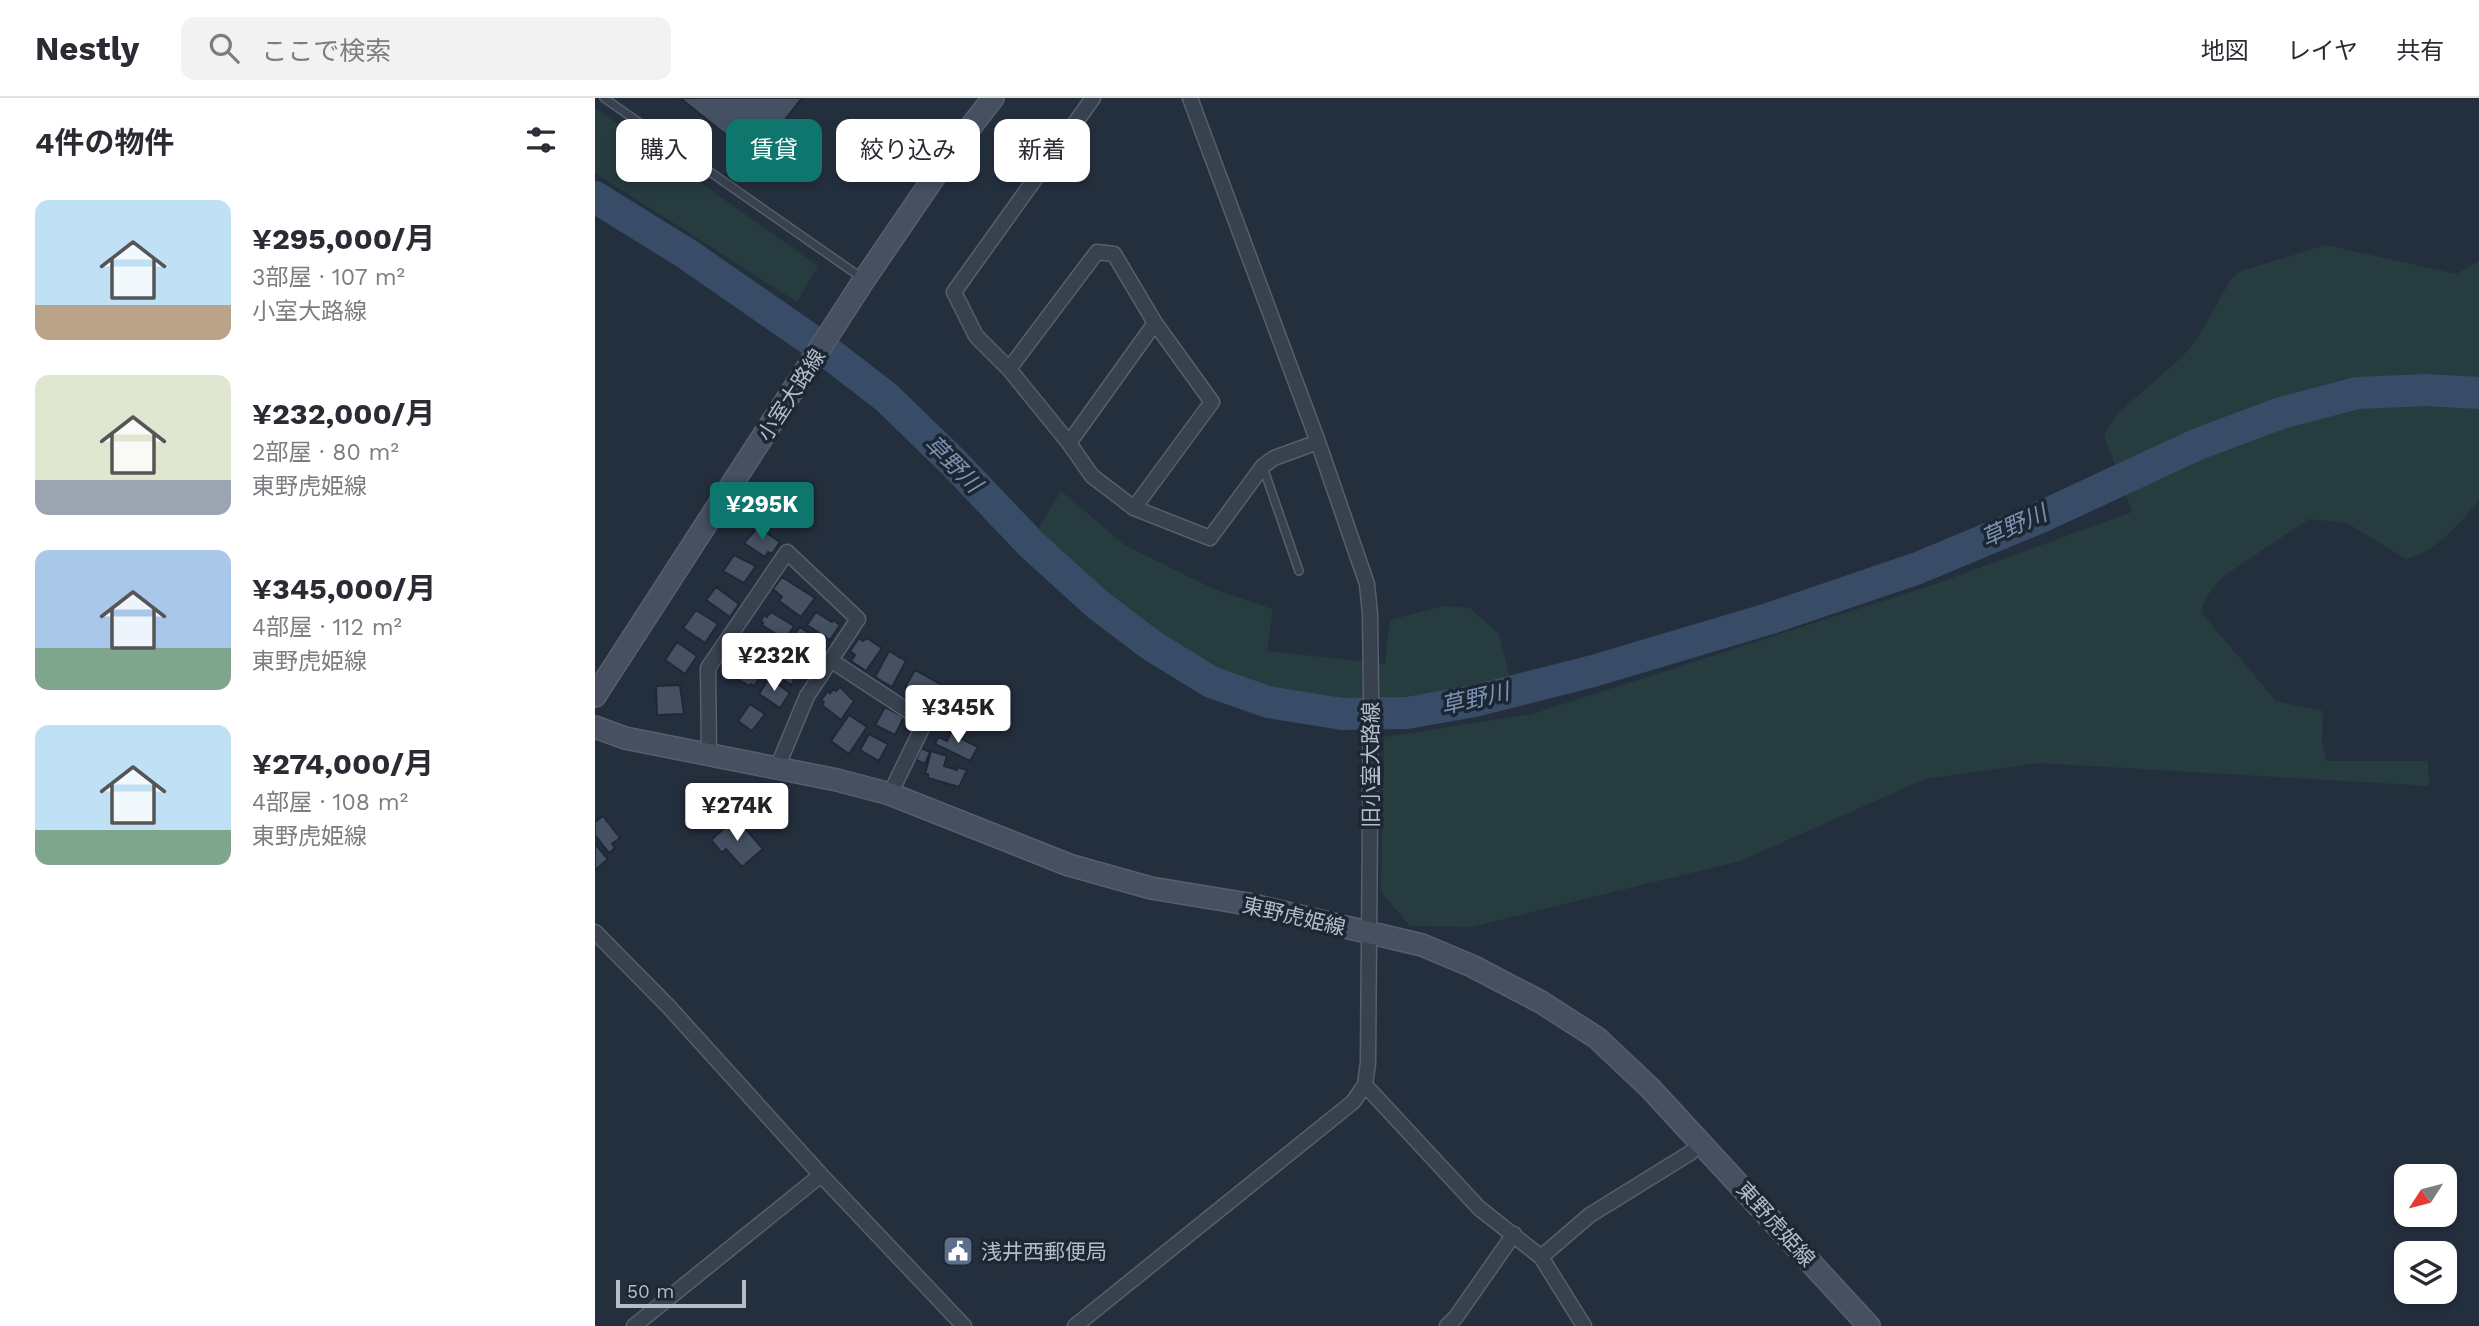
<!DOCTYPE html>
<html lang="ja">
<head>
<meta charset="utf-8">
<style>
	:root { --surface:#fff; --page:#f2f2f3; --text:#2b2b33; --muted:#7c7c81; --line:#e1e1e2; --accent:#0f766e }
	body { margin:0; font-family:"Work Sans","Noto Sans JP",sans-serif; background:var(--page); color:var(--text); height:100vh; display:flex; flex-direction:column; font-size:26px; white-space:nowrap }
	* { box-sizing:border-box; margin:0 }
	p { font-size:23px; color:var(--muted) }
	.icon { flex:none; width:38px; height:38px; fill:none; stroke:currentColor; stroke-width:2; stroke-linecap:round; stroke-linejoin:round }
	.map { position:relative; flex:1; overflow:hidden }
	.details { display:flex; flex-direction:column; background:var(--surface); width:595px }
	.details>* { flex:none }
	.guide { position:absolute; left:21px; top:21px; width:665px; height:63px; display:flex; gap:14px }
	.needle { width:46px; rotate:234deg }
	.fabs { position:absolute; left:1799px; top:1066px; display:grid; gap:14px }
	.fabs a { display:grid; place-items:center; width:63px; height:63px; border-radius:14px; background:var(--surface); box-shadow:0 4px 10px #0003; font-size:35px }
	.scale { position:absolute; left:21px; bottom:18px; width:130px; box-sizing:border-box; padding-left:7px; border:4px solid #b4bcc9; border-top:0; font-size:19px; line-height:24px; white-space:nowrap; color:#b4bcc9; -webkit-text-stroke:5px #1d2633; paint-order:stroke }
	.price { position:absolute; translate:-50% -60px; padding:0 16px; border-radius:7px; background:#fff; color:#222; font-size:23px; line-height:46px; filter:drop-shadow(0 2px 4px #0008) }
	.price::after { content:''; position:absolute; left:50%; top:42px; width:21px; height:16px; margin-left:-10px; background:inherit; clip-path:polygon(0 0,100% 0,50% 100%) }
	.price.current { background:var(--accent); color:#fff }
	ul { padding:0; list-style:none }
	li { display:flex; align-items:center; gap:21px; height:175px; padding:0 35px }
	li span { display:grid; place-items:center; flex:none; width:196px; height:140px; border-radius:14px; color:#555 }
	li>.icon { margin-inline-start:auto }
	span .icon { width:84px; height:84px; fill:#fffc; stroke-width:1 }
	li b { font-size:30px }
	h2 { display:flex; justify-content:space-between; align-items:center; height:84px; padding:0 35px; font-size:30px }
	.tag { padding:0 24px; border-radius:14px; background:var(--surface); box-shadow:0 4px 10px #0003; font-size:24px; line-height:63px }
	.tag.current { background:var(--accent); color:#fff }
	header { display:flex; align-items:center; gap:42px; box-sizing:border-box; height:98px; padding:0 35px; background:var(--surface); border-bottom:2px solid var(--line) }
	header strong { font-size:33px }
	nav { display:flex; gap:38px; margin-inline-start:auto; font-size:24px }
	.search { width:490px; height:63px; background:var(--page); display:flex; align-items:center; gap:18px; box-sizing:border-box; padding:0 24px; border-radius:14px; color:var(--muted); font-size:26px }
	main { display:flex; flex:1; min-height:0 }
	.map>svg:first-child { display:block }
	.green { fill:#263c3f }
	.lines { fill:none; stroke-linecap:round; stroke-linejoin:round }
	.river { stroke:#394c67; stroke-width:32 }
	.building { fill:#455162; stroke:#1f2835; stroke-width:2 }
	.service-casing { stroke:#565f6c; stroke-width:10 }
	.minor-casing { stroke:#565f6c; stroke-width:17 }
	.secondary-casing { stroke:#565f6c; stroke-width:24 }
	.service { stroke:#38414e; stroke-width:7 }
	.minor { stroke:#38414e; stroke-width:14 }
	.secondary { stroke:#465061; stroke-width:21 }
	.labels { text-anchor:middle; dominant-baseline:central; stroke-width:7; stroke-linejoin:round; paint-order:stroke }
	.street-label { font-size:21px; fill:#b4bcc9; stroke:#1d2633 }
	.poi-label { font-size:21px; fill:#b4bcc9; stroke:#1d2633; text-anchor:start }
	.water-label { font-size:23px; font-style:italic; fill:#7c92b1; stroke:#1d2633 }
</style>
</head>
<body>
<header>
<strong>Nestly</strong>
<div class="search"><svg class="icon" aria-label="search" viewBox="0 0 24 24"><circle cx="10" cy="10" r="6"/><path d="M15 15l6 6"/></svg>ここで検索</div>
<nav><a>地図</a><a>レイヤ</a><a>共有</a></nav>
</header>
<main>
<section class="details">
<h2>4件の物件<svg class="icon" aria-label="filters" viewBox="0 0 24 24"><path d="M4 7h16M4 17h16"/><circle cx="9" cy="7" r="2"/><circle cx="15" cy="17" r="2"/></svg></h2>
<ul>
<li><span style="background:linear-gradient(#bfe0f5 75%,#b9a48a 0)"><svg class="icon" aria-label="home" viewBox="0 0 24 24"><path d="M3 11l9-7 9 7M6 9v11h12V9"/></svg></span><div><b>¥295,000/月</b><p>3部屋 · 107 m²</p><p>小室大路線</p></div></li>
<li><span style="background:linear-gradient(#dfe7d0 75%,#9aa5b1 0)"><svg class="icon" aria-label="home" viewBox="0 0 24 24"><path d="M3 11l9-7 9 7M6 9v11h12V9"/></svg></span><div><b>¥232,000/月</b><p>2部屋 · 80 m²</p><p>東野虎姫線</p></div></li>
<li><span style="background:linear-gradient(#a9c7e8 70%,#7fa58c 0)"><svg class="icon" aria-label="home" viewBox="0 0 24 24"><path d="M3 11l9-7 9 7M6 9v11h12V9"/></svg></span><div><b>¥345,000/月</b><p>4部屋 · 112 m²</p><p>東野虎姫線</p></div></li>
<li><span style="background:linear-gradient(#bfe0f5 75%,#7fa58c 0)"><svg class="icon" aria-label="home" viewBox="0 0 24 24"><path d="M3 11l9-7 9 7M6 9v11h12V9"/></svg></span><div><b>¥274,000/月</b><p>4部屋 · 108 m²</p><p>東野虎姫線</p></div></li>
</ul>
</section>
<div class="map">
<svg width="1884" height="1228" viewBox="0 0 1884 1228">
	<rect width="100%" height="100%" fill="#242f3e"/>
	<!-- green -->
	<path class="green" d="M0,10L223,168L202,204L0,75Z
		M1731,147L1861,176L1884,163V403C1863,426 1843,453 1811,461L1752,425L1714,421L1626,480L1610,501L1606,514L1681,603L1728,613L1727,645L1731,663H1833L1834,688L1444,665L1330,681L1145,763L876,829L815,828L786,794L789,639L937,616L1340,486L1537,414L1509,337L1522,316L1588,258L1605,236L1636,181L1646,173Z
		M466,393L531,448L621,492L678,511L672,553L790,566L795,522L848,508L875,510L904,536L917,588L743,605L637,583L547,530L437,441Z"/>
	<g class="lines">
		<!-- river -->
		<path class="river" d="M0,99L92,156L226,249L291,299L359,365L437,447L502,506L556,547L616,584L673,604L747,616L812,615L879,603L998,573L1173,521L1323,470L1448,418L1603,346L1686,315L1762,295L1832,292L1884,295"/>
	</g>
	<!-- building -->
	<path class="building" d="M85,0H207L160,60Z
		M163,429L185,444L177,456L173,454L170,459L149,445Z
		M139,457L161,468L149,485L128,473Z
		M187,479L220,500L206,519L184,503L187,499L178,491Z
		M121,489L144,506L135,519L111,502Z
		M101,512L123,526L110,545L88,530Z
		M176,514L199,528L190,542L167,527L168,525L166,523L169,517L172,519Z
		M221,514L237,524L238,522L245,527L235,542L212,527Z
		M205,529L222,541L227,548L223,555L218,551L210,562L191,548Z
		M158,538L164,542L162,545L169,550L173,544L182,550L170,567L146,551L152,542L155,543Z
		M264,540L268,543L272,540L287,550L271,573L256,563L260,557L255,553Z
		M82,544L102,558L90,576L70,562Z
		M294,553L311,563L297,589L280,579Z
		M186,556L204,571L197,580L200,581L196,587L175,572Z
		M144,564L162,575L165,579L159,588L156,586L154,588L131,574L135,567L140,571Z
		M320,572L345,586L343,589L351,593L343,608L310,589Z
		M174,580L195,595L185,610L164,596Z
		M85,587L89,616L62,617L61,588Z
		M245,589L259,603L246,622L227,607L229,604L226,602L233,593L235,595L239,591L241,593Z
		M155,606L170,616L157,633L143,623Z
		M290,609L309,619L300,637L280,627Z
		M254,617L272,629L254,656L236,643Z
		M358,630L368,635L365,640L383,649L375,663L340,646L343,639L352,643Z
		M274,636L293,646L284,663L265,652Z
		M326,650L335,654L330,666L321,662Z
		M336,653L352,658L349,668L362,672V669L372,672L364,689L333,680V676H330Z
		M8,718L25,740L17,746L20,750L14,755L0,737V724Z
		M141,720L168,751L147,769L131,751L127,755L116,742Z
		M0,746L13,761L0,772Z"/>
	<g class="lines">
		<!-- service casing -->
		<g class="service-casing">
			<path id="service" d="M9,0L267,180
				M668,369L704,473"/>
		</g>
		<!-- minor casing -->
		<g class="minor-casing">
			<path id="minor" d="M498,0L359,194L381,238L414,271L474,345L497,378L539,410L615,440L668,368L679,360L723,344
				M414,271L502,154L519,156L560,225L617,304L539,410
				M474,345L560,225
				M237,563L330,624L295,696
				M114,656L113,570L192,454L263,521L212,598L182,670
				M0,834L73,908L226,1077L369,1228
				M770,987L884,1110L946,1159L989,1228
				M946,1159L995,1117L1095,1055L1106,1044
				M39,1228L226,1077
				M480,1228L758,1004L770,987L773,965L776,596L775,516L772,486L723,344L595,0
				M852,1228L861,1219L919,1136"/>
		</g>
		<!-- secondary casing -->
		<g class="secondary-casing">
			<path id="secondary" d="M0,598L269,182L357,53L398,0
				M0,629L30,640L242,682L295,696L474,767L556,790L653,806L827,847L877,868L946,904L1002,940L1055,990L1274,1228"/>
		</g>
		<!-- service -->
		<use href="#service" class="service"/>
		<!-- minor -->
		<use href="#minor" class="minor"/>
		<!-- secondary -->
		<use href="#secondary" class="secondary"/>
	</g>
	<!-- icons -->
	<defs>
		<g id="civic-square" transform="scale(1.575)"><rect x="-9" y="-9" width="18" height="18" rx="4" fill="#5c6f8a" stroke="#1d2633"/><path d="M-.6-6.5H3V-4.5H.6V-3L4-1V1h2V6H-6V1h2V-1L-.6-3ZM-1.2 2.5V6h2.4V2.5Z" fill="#fff"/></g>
	</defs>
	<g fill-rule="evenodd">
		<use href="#civic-square" x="363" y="1153"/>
	</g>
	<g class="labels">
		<!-- street labels -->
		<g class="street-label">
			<text transform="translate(196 297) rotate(-57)">小室大路線</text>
			<text transform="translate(775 667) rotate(-90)">旧小室大路線</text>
			<text transform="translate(699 818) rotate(13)">東野虎姫線</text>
			<text transform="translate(1181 1126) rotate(48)">東野虎姫線</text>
		</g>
		<!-- poi labels -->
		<g class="poi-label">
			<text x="386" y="1153">浅井西郵便局</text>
		</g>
		<!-- water labels -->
		<g class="water-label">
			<text transform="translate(358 366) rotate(45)">草野川</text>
			<text transform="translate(1419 428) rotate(-24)">草野川</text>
			<text transform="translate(880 601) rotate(-13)">草野川</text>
		</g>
	</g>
</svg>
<div class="fabs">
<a><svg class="needle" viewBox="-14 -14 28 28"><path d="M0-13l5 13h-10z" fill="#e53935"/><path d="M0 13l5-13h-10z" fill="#7c7c81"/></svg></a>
<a><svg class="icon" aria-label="layers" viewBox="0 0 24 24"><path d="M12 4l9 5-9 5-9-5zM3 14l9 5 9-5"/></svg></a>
</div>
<div class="scale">50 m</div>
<b class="price current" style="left:167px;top:444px">¥295K</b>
<b class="price" style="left:179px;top:595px">¥232K</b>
<b class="price" style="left:363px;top:647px">¥345K</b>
<b class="price" style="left:142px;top:745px">¥274K</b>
<div class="guide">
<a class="tag">購入</a>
<a class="tag current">賃貸</a>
<a class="tag">絞り込み</a>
<a class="tag">新着</a>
</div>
</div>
</main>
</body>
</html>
